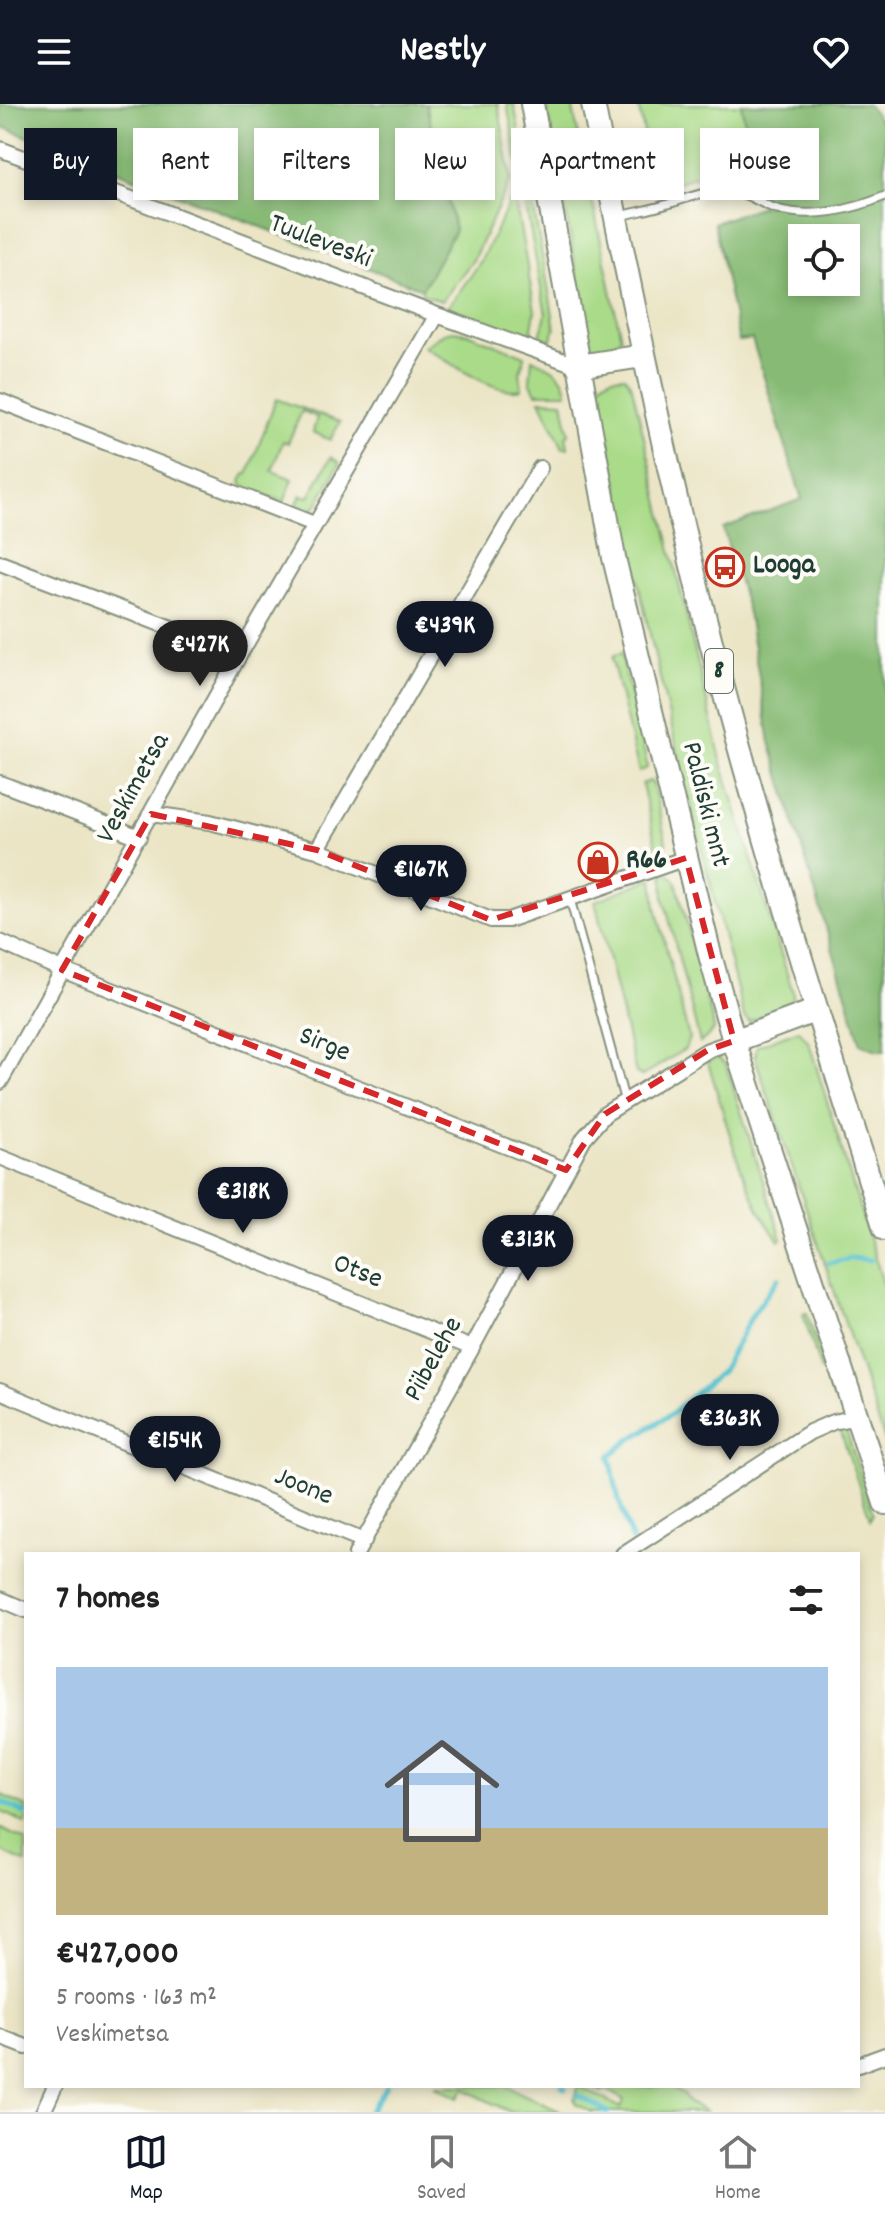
<!DOCTYPE html>
<html lang="en">
<head>
<meta charset="utf-8">
<style>
	:root { --surface:#fff; --page:#f2f2f2; --text:#222; --muted:#767676; --line:#e0e0e0; --accent:#111827 }
	body { margin:0; font-family:Dekko,sans-serif; background:var(--page); color:var(--text); height:100vh; display:flex; flex-direction:column; font-size:30px; white-space:nowrap }
	* { box-sizing:border-box; margin:0 }
	p { font-size:26px; color:var(--muted) }
	.icon { flex:none; width:44px; height:44px; fill:none; stroke:currentColor; stroke-width:2; stroke-linecap:round; stroke-linejoin:round }
	.map { position:relative; flex:1; overflow:hidden }
	.sheet { position:absolute; left:24px; top:1448px; width:836px; height:536px; display:flex; flex-direction:column; background:var(--surface); border-radius:0px; box-shadow:0 4px 12px #0003 }
	.sheet>* { flex:none }
	.top-card { position:absolute; left:24px; top:24px; width:838px; height:72px; display:flex; gap:16px }
	.controls { position:absolute; left:788px; top:120px; display:grid; gap:16px }
	.controls a { display:grid; place-items:center; width:72px; height:72px; border-radius:0px; background:var(--surface); box-shadow:0 4px 12px #0003; font-size:40px }
	.price { position:absolute; translate:-50% -68px; padding:0 18px; border-radius:28px; background:var(--accent); color:#fff; font-size:26px; line-height:52px; filter:drop-shadow(0 2px 4px #0008) }
	.price::after { content:''; position:absolute; left:50%; top:48px; width:24px; height:18px; margin-left:-12px; background:inherit; clip-path:polygon(0 0,100% 0,50% 100%) }
	.price.on { background:#222; color:#fff }
	ul { padding:0; list-style:none }
	li { display:grid; align-content:center; gap:16px; height:424px; padding:0 32px }
	li+li { border-top:2px solid var(--line) }
	li span { display:grid; place-items:center; height:248px; border-radius:0px; color:#555 }
	li>.icon { margin-inline-start:auto }
	span .icon { width:144px; height:144px; fill:#fffc; stroke-width:1 }
	li b { font-size:34px }
	h2 { display:flex; justify-content:space-between; align-items:center; height:96px; padding:0 32px; font-size:34px }
	.chip { padding:0 28px; border-radius:0px; background:var(--surface); box-shadow:0 4px 12px #0003; font-size:28px; line-height:72px }
	.chip.on { background:var(--accent); color:#fff }
	header { display:flex; justify-content:space-between; align-items:center; height:104px; padding:0 32px; background:var(--accent); color:#fff; font-size:36px; font-weight:700 }
	.tab-bar { display:flex; justify-content:space-around; align-items:center; height:112px; border-top:2px solid var(--line); background:var(--surface); font-size:22px; color:var(--muted) }
	.tab-bar a { display:grid; justify-items:center; gap:4px }
	.tab-bar .on { color:var(--accent) }
	.map>svg:first-child { display:block }
	.green { fill:#aadb89; stroke:#648c5e; stroke-width:2 }
	.forest { fill:#87bb75; stroke:#537c54; stroke-width:2; fill-rule:evenodd }
	.lines { fill:none; stroke-linecap:round; stroke-linejoin:round }
	.stream { stroke:#57c3d0; stroke-width:5 }
	.service-casing { stroke:#85917d; stroke-width:11 }
	.minor-casing { stroke:#85917d; stroke-width:18 }
	.primary-casing { stroke:#85917d; stroke-width:26 }
	.service { stroke:#fff; stroke-width:7 }
	.minor { stroke:#fff; stroke-width:14 }
	.primary { stroke:#fff; stroke-width:22 }
	.marked { fill:none; stroke:#d62828; stroke-width:6; stroke-dasharray:16 10; stroke-linejoin:round }
	.labels { text-anchor:middle; dominant-baseline:central; stroke-width:8; stroke-linejoin:round; paint-order:stroke }
	.shield { fill:#fdfcf7; stroke:#62766e; stroke-width:2 }
	.shield-label { font-size:26px; font-weight:bold; fill:#1f3d34 }
	.street-label { font-size:28px; fill:#1f3d34; stroke:#fdfcf7 }
	.poi-label { font-size:28px; font-weight:bold; fill:#1f3d34; stroke:#fdfcf7; text-anchor:start }
</style>
</head>
<body>
<header><svg class="icon" aria-label="menu" viewBox="0 0 24 24"><path d="M4 6h16M4 12h16M4 18h16"/></svg>Nestly<svg class="icon" aria-label="heart" viewBox="0 0 24 24"><path d="M12 20l-8-8c-3-5 5-10 8-4 3-6 11-1 8 4z"/></svg></header>
<div class="map">
<svg width="885" height="2008" viewBox="0 0 885 2008">
	<rect width="100%" height="100%" fill="#fdfcf7"/>
	<filter id="ink" filterUnits="userSpaceOnUse"><feTurbulence type="fractalNoise" baseFrequency=".0125" numOctaves="2"/><feDisplacementMap in="SourceGraphic" scale="16" xChannelSelector="R" yChannelSelector="G"/><feConvolveMatrix kernelMatrix="1 2 1 2 8 2 1 2 1" color-interpolation-filters="sRGB"/></filter>
	<filter id="wash" filterUnits="userSpaceOnUse"><feTurbulence type="fractalNoise" baseFrequency=".006" numOctaves="4" result="noise"/><feDisplacementMap in="SourceGraphic" scale="32" xChannelSelector="R" yChannelSelector="G"/><feGaussianBlur stdDeviation="1.8" result="paint"/><feColorMatrix in="noise" values="0 0 0 0 0 0 0 0 0 0 0 0 0 0 0 0 0 1.4 0 .05"/><feComposite in="paint" operator="in"/></filter>
	<g filter="url(#wash)">
		<rect width="100%" height="100%" fill="#ebe5c6"/>
		<!-- green -->
		<path class="green" d="M426,0H498L511,75L473,156L442,197L422,190V185L455,126Z
			M507,0H514L551,199L555,225L551,235L539,237L546,210Z
			M546,0H572L621,234L609,244L596,246L590,241Z
			M638,0H741L758,81L726,70L692,73L656,86Z
			M510,98L516,101L535,207L530,235L447,204L478,162Z
			M453,227L467,229L525,252L520,268L522,285C494,292 449,257 424,243L444,229Z
			M532,255C550,263 564,267 567,289H536L530,277Z
			M625,272L632,283L721,656L793,889V899L749,918L744,913C691,703 637,494 598,280L612,273Z
			M276,295L340,318L330,336L313,328L317,313L302,307L288,339L283,337L272,367L293,375L284,398L243,383L241,377L245,370H248Z
			M540,296L563,297L569,330L566,332L568,344H563Z
			M331,353L340,359L315,404L306,405L296,402L301,391L309,393Z
			M621,550L647,660V664L639,668L612,556L613,552Z
			M650,677L653,680L665,733L666,739L658,751L642,680Z
			M663,770L670,771L676,777L713,919L714,926L700,939L664,794Z
			M653,774L656,803L689,934L685,945L642,972L636,969L595,797Z
			M799,926L809,939L885,1186V1337L755,953L757,942Z
			M718,954L726,961L782,1135L779,1137C739,1084 728,1018 707,956Z
			M807,1209L824,1263L821,1267L803,1210Z
			M839,1322L845,1323L873,1409L870,1415Z
			M0,1690L26,1703V1720L0,1707Z
			M0,1724L26,1737V1759L0,1747Z
			M434,1982H506L561,2008H510L464,1985L458,1994Z
			M579,1982L620,2004L624,1996L605,1985L602,1988L589,1982H669L684,1990L689,1999L707,2008H591L576,2000L574,1996Z"/>
		<!-- forest -->
		<path class="forest" d="M0,0H426L455,126L422,185L0,22Z
			M741,0H867L885,23V946H877L861,940L770,638L748,509L723,424L802,395L752,235L739,237L714,119L762,102ZM802,134H846V178H802Z"/>
		<g class="lines">
			<!-- stream -->
			<path class="stream" d="M829,1159L851,1154L871,1156
				M632,1437L618,1393L610,1352L631,1335L670,1311L721,1268L754,1208L779,1174
				M0,1697L26,1710
				M562,1982L565,1984
				M578,1991L608,2008
				M369,2008L386,1982"/>
		</g>
	</g>
	<g filter="url(#ink)">
		<g class="lines">
			<!-- service casing -->
			<g class="service-casing">
				<path id="service" d="M617,113C635,108 654,105 671,99C692,93 709,85 731,87C747,88 761,101 777,105C811,115 853,106 885,92
					M570,795L625,998"/>
			</g>
			<!-- minor casing -->
			<g class="minor-casing">
				<path id="minor" d="M0,45L437,211L578,262
					M0,297L314,420
					M0,459L240,550
					M0,679L139,733
					M151,710L210,718L317,746L491,816H508L686,754
					M317,746L540,364
					M0,838L62,866L566,1066
					M0,978L240,550L437,211
					M0,1053L472,1244
					M0,1287L364,1437
					M356,1450L472,1244L584,1034L605,1010L708,946L734,937
					M623,1450L810,1328L833,1318L857,1313
					M0,1495L26,1506
					M0,1933L26,1943
					M858,1961L885,1951
					M43,2008L55,1982"/>
			</g>
			<!-- primary casing -->
			<g class="primary-casing">
				<path id="primary" d="M532,0L614,454L710,851L734,937L885,1399
					M593,0C629,180 665,360 711,538C762,736 824,930 885,1125
					M578,262L643,252
					M734,937L817,906"/>
			</g>
			<!-- service -->
			<use href="#service" class="service"/>
			<!-- minor -->
			<use href="#minor" class="minor"/>
			<!-- primary -->
			<use href="#primary" class="primary"/>
		</g>
	</g>
	<!-- marked area -->
	<path class="marked" d="M151,710L317,746L491,816L686,754L734,937L708,946L605,1010L566,1066L62,866Z"/>
	<!-- icons -->
	<defs>
		<g id="bus-ring" transform="scale(2)"><circle r="9.5" fill="#fdfcf7" stroke="#c8321e" stroke-width="1.5"/><path d="M-5-6H5V4H4V6H2V4H-2V6H-4V4H-5ZM-3.5-4V0h7V-4ZM-3.5 1.2v1.5H-2V1.2ZM2 1.2v1.5H3.5V1.2Z" fill="#c8321e"/></g>
		<g id="shop-ring" transform="scale(2)"><circle r="9.5" fill="#fdfcf7" stroke="#c8321e" stroke-width="1.5"/><path d="M-5-2.5h2.3a2.7 3.5 0 0 1 5.4 0H5L5.5 6h-11ZM-1.5-2.5h3a1.5 2.3 0 0 0-3 0Z" fill="#c8321e"/></g>
	</defs>
	<g fill-rule="evenodd">
		<use href="#bus-ring" x="725" y="463"/>
		<use href="#shop-ring" x="598" y="758"/>
	</g>
	<g class="labels">
		<!-- shield labels -->
		<rect class="shield" x="705" y="545" width="28" height="44" rx="6"/>
		<g class="shield-label">
			<text x="719" y="567">8</text>
		</g>
		<!-- street labels -->
		<g class="street-label">
			<text transform="translate(320 139) rotate(21)">Tuuleveski</text>
			<text transform="translate(135 685) rotate(-61)">Veskimetsa</text>
			<text transform="translate(704 701) rotate(76)">Paldiski mnt</text>
			<text transform="translate(324 942) rotate(22)">Sirge</text>
			<text transform="translate(357 1169) rotate(22)">Otse</text>
			<text transform="translate(435 1256) rotate(-61)">Piibelehe</text>
			<text transform="translate(303 1384) rotate(22)">Joone</text>
		</g>
		<!-- poi labels -->
		<g class="poi-label">
			<text x="753" y="463">Looga</text>
			<text x="626" y="758">R66</text>
		</g>
	</g>
</svg>
<div class="controls">
<a><svg class="icon" aria-label="locate" viewBox="0 0 24 24"><circle cx="12" cy="12" r="6"/><path d="M12 2v4M12 18v4M2 12h4M18 12h4"/></svg></a>
</div>
<b class="price" style="left:445px;top:565px">€439K</b>
<b class="price on" style="left:200px;top:584px">€427K</b>
<b class="price" style="left:421px;top:809px">€167K</b>
<b class="price" style="left:243px;top:1131px">€318K</b>
<b class="price" style="left:528px;top:1179px">€313K</b>
<b class="price" style="left:730px;top:1358px">€363K</b>
<b class="price" style="left:175px;top:1380px">€154K</b>
<div class="top-card">
<a class="chip on">Buy</a>
<a class="chip">Rent</a>
<a class="chip">Filters</a>
<a class="chip">New</a>
<a class="chip">Apartment</a>
<a class="chip">House</a>
</div>
<section class="sheet">
<h2>7 homes<svg class="icon" aria-label="filters" viewBox="0 0 24 24"><path d="M4 7h16M4 17h16"/><circle cx="9" cy="7" r="2"/><circle cx="15" cy="17" r="2"/></svg></h2>
<ul>
<li><span style="background:linear-gradient(#a9c7e8 65%,#c2b280 0)"><svg class="icon" aria-label="home" viewBox="0 0 24 24"><path d="M3 11l9-7 9 7M6 9v11h12V9"/></svg></span><div><b>€427,000</b><p>5 rooms · 163 m²</p><p>Veskimetsa</p></div></li>
</ul>
</section>
</div>
<nav class="tab-bar">
<a class="on"><svg class="icon" aria-label="map" viewBox="0 0 24 24"><path d="M3 6l6-2 6 2 6-2v14l-6 2-6-2-6 2zM9 4v14M15 6v14"/></svg>Map</a>
<a><svg class="icon" aria-label="saved" viewBox="0 0 24 24"><path d="M7 4h10v16l-5-4-5 4z"/></svg>Saved</a>
<a><svg class="icon" aria-label="home" viewBox="0 0 24 24"><path d="M3 11l9-7 9 7M6 9v11h12V9"/></svg>Home</a>
</nav>
</body>
</html>
